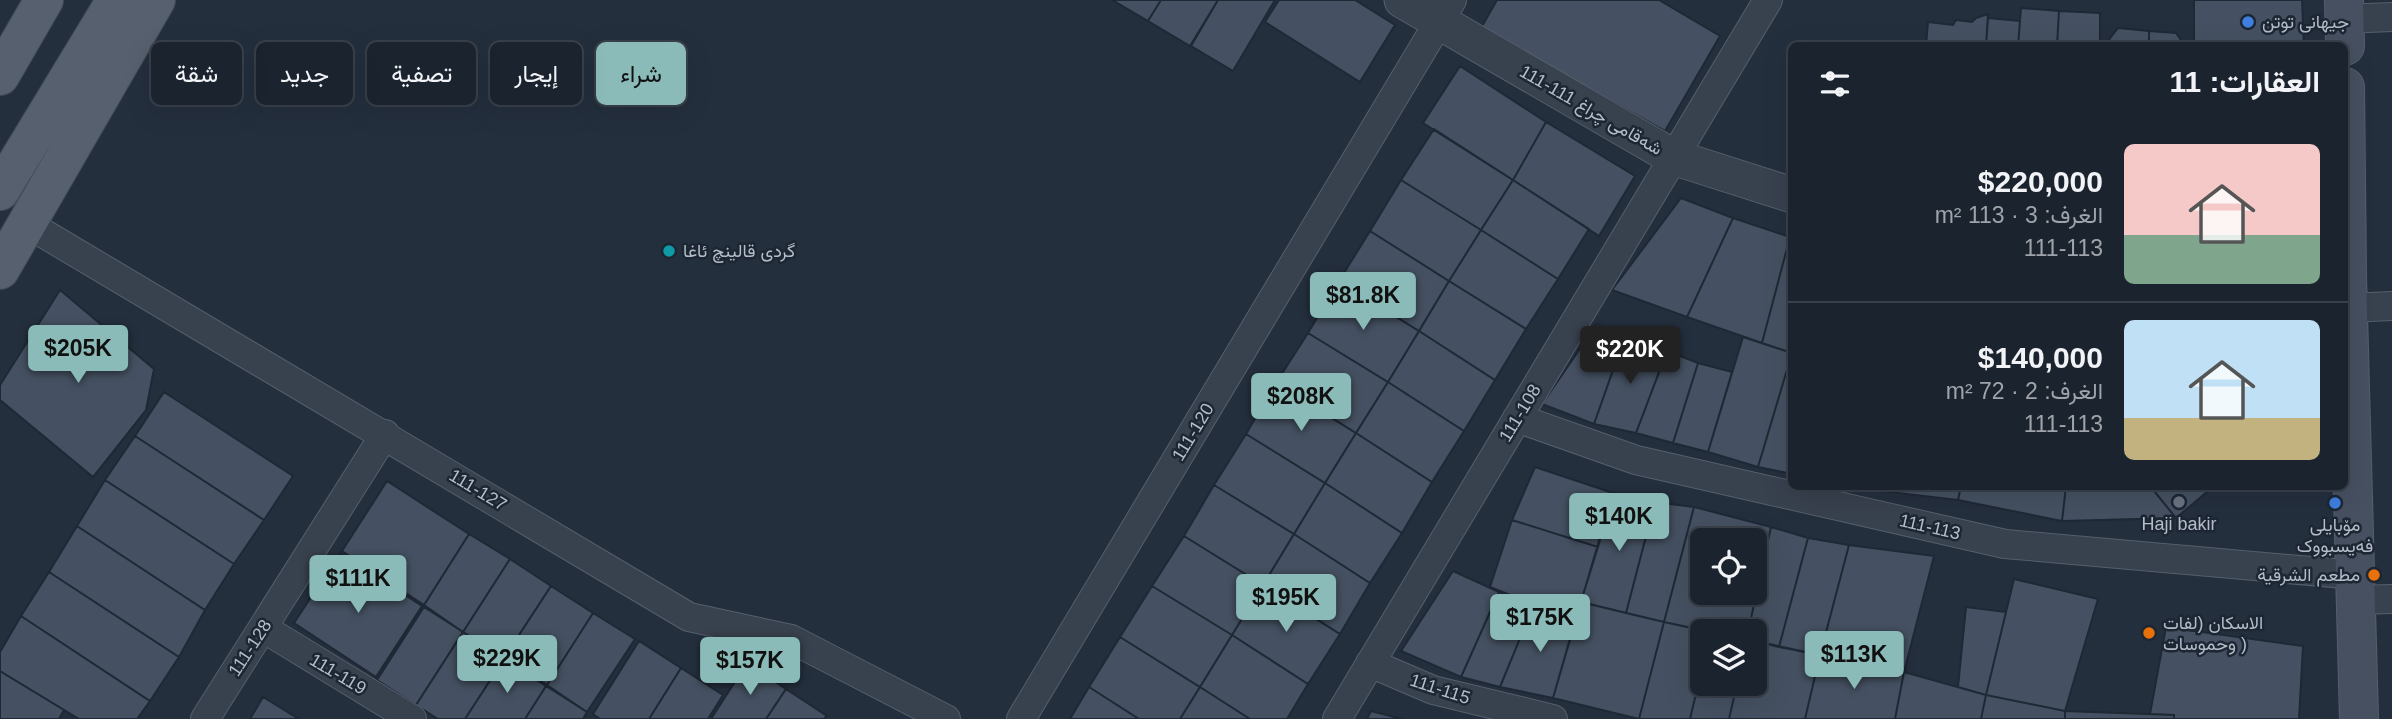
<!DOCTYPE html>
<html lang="ar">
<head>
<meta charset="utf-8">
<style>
	:root { --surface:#1b232e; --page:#242b36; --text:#f1f3f6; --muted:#a0a4aa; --line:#39404a; --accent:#8bbbb9 }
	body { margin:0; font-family:Helvetica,Vazirmatn,sans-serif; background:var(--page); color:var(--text); direction:rtl; height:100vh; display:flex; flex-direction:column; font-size:26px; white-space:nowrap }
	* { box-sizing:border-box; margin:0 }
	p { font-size:23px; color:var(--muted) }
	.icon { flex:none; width:38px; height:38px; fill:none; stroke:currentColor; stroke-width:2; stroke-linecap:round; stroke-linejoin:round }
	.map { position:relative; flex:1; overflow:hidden; direction:ltr }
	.drawer { position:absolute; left:1788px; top:42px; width:560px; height:448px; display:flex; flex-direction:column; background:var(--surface); border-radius:10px; box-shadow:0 7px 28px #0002,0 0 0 2px var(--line); direction:rtl }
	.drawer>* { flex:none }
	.guide { position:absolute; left:21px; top:42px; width:665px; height:63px; direction:rtl; display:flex; gap:14px }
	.tools { position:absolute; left:1690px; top:528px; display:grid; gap:14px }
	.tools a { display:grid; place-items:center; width:77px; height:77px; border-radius:10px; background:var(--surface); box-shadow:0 7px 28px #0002,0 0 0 2px var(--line); font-size:35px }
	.price { position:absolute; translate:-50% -60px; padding:0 16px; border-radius:7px; background:var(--accent); color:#111; font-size:23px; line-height:46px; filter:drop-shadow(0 2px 4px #0008) }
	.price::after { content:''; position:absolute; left:50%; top:42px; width:21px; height:16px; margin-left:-10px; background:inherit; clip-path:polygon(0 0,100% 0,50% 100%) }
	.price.selected { background:#222; color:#fff }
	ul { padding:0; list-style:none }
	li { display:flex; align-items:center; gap:21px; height:175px; padding:0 28px }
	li+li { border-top:2px solid var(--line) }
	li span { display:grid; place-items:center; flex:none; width:196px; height:140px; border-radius:10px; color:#555 }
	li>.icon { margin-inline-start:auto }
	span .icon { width:84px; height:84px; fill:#fffc; stroke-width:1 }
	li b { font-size:30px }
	h2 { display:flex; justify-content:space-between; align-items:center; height:84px; padding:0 28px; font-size:30px }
	.pill { padding:0 24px; border-radius:10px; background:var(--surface); box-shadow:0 7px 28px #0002,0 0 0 2px var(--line); font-size:24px; line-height:63px }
	.pill.selected { background:var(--accent); color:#111 }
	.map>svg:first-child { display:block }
	.building { fill:#455162; stroke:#1f2835; stroke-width:2; fill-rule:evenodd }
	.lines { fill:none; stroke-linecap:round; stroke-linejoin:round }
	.minor-casing { stroke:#565f6c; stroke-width:30 }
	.tertiary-casing { stroke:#565f6c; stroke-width:37 }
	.secondary-casing { stroke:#565f6c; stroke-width:40 }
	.primary-casing { stroke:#414a57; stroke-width:40 }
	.minor { stroke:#38414e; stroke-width:28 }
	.tertiary { stroke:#38414e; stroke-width:35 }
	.secondary { stroke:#465061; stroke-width:38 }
	.primary { stroke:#56606e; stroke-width:38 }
	.shop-dot { fill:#3f7fe0; stroke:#1d2633; stroke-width:2.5 }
	.culture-dot { fill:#0f9aa8; stroke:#1d2633; stroke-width:2.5 }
	.worship-dot { fill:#6b7280; stroke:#1d2633; stroke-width:2.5 }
	.food-dot { fill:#e8710a; stroke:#1d2633; stroke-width:2.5 }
	.labels { text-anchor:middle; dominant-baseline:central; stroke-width:5; stroke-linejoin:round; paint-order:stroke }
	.poi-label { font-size:18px; fill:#b4bcc9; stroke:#1d2633; text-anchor:start }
	.street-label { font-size:18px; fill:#b4bcc9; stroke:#1d2633 }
</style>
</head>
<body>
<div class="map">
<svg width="2392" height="719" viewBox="0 0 2392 719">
	<rect width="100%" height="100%" fill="#242f3e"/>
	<!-- building -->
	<path class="building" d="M1112,0H1161L1148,21Z
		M1161,0H1218L1190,46L1148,21Z
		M1218,0H1275L1233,71L1191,46Z
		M1279,0H1355L1395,25L1360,82L1265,22Z
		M1497,0H1659L1720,36L1665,131L1481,28Z
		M2194,0H2302L2304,46H2194Z
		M2021,8L2059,11L2057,46H2018Z
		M2059,11L2100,13V46H2057Z
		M1988,14L1986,46H1926L1928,22L1953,25L1956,20L1972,22L1976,18Z
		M1988,18L2020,21L2018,46H1986Z
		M2118,28L2149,31V46H2100V40L2108,41Z
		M2149,31L2176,33L2183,43L2194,44V46H2149Z
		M1460,66L1546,122L1513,180L1423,123Z
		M1546,122L1635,176L1599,236L1513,180Z
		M1434,129L1513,180L1481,230L1401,180Z
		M1401,180L1481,230L1449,281L1370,231Z
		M1513,180L1589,229L1558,279L1481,230Z
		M1681,198L1733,218L1687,317L1612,290Z
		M1733,218L1790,237L1762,343L1687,317Z
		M1481,230L1558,279L1526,329L1449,281Z
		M1370,231L1449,281L1419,331L1339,281Z
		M1790,237L1792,238V353L1762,343Z
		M1339,281L1419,331L1388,382L1308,333Z
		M1449,281L1526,329L1495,380L1419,331Z
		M60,290L154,369L146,410L93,477L0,400V385Z
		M1597,324L1625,336L1594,424L1542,404Z
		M1419,331L1495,380L1464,431L1388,382Z
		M1308,333L1388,382L1356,433L1276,383Z
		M1625,336L1667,351L1636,433L1594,424Z
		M1743,337L1792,353L1758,467L1708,452Z
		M1667,351L1698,363L1673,443L1636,433Z
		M1792,353V474L1758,467Z
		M1698,363L1732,372L1708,452L1673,443Z
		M1388,382L1464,431L1432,482L1356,433Z
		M1276,383L1356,433L1325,483L1246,434Z
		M164,392L293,476L264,520L135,436Z
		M1356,433L1432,482L1402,533L1325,483Z
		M1246,434L1325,483L1294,534L1214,485Z
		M135,436L264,520L234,564L105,480Z
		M1535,467L1613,493L1598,547L1512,520Z
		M105,480L234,564L205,610L77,526Z
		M387,481L469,534L424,605L342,551Z
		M1325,483L1402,533L1370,583L1294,534Z
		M1214,485L1294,534L1263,585L1184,536Z
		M1857,486H1882L1881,491Z
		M1882,486H1961L1958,500L1881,491Z
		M1961,486H2066L2062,521L1958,500Z
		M2066,486H2150L2176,518L2062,521Z
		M2150,486H2214L2176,518Z
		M1613,493L1655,502L1626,613L1581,602Z
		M1655,502L1694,507L1664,622L1626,613Z
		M1694,507L1771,527L1748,632H1711L1664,622ZM1703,541H1755V593H1703Z
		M1512,520L1598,547L1575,621L1490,587Z
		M77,526L205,610L179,657L49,572Z
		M1771,527L1808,538L1779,647L1755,641V632H1748Z
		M469,534L510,559L463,632L424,605Z
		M1294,534L1370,583L1340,634L1263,585Z
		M1184,536L1263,585L1232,635L1152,586Z
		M1808,538L1849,545L1820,655L1779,647Z
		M1849,545L1934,556L1904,672L1820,655Z
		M340,553L422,606L376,677L294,623Z
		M510,559L551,586L504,658L463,632Z
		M1453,571L1499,592L1461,677L1401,651Z
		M49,572L179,657L150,701L21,616Z
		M2014,579L2098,599L2065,711L1986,695Z
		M1263,585L1340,634L1308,684L1232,635Z
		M551,586L593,613L547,685L504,658Z
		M1152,586L1232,635L1200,687L1120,637Z
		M1499,592L1534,604L1500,687L1461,677Z
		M1581,602L1664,622L1639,719L1553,698Z
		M1534,604L1575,621L1553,698L1500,687Z
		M424,607L463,632L416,705L377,680Z
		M1966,607L2006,612L1986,695L1958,687Z
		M593,613L635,639L587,712L547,685Z
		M21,616L150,701L137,719H79L0,671V652Z
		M1664,622L1710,632H1703V664L1690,719H1639Z
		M2166,627L2303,646L2299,719H2174V715L2150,714Z
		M463,632L504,659L465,719H438L416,705Z
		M1232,635L1308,684L1287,719H1250L1200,687Z
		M1120,637L1200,687L1180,719H1139L1089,687Z
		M639,641L681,668L649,719H600L593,714Z
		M1755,641L1820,655L1805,719H1729L1737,684H1755Z
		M1820,655L1904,672L1895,719H1805Z
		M504,659L546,686L525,719H465Z
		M747,663L786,689L766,719H711Z
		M1703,664V684H1737L1729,719H1690Z
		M681,668L723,695L708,719H649Z
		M0,671L64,710L59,719H0Z
		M1904,672L1986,695L1981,719H1895Z
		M546,686L587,712L583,719H525Z
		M1089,687L1139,719H1070Z
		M1200,687L1250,719H1180Z
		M786,689L827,716L824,719H766Z
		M1986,695L2065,711V719H1981Z
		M263,697L299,719H250Z
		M1371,711L1402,719H1367Z
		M2065,711L2174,715V719H2065Z"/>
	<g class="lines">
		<!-- minor casing -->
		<g class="minor-casing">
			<path id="minor" d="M2344,19L2392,17
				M26,223L689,617L791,639L946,719
				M2348,308L2392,306
				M1517,418L1636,460L2005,544L2356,575
				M2356,600L2392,599
				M263,628L412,719
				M1370,663L1433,690L1553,719
				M205,719L385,434
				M1021,719L1452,0
				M1337,719L1768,0"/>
		</g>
		<!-- tertiary casing -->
		<g class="tertiary-casing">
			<path id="tertiary" d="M1402,0L1673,157L1792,195"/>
		</g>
		<!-- secondary casing -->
		<g class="secondary-casing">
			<path id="secondary" d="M2344,0L2345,46
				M2345,87L2347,276L2359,719"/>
		</g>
		<!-- primary casing -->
		<g class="primary-casing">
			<path id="primary" d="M0,76L44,0
				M0,191L116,0
				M0,270L156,0"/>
		</g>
		<!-- minor -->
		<use href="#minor" class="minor"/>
		<!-- tertiary -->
		<use href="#tertiary" class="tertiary"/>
		<!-- secondary -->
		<use href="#secondary" class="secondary"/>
		<!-- primary -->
		<use href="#primary" class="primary"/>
	</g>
	<!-- markers -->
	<g class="shop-dot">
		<circle cx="2248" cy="22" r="7"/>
		<circle cx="2335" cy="503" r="7"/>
	</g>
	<circle class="culture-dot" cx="669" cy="251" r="7"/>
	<circle class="worship-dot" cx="2179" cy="502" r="7"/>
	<g class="food-dot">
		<circle cx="2374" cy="575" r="7"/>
		<circle cx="2149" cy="633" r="7"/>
	</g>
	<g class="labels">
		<!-- poi labels -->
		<g class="poi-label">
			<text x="2262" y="22">جیهانی توتن</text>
			<text x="683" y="251">گردی قالینچ ئاغا</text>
			<text x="2179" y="524" text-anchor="middle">Haji bakir</text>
			<text x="2335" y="525" text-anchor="middle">مۆبایلی<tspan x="2335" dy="21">فەیسبووک</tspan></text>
			<text x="2360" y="575" text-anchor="end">مطعم الشرقية</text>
			<text x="2163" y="623">الاسكان (لفات<tspan x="2163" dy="21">وحموسات )</tspan></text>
		</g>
		<!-- street labels -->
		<g class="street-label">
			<text transform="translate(1591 110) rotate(30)">شەقامی چراغ 111-111</text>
			<text transform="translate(1520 413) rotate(-59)">111-108</text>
			<text transform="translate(1193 432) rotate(-59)">111-120</text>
			<text transform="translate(478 490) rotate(31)">111-127</text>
			<text transform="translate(1930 527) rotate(13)">111-113</text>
			<text transform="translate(250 648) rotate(-57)">111-128</text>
			<text transform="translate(338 674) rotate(31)">111-119</text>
			<text transform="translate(1440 689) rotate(18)">111-115</text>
		</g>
	</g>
</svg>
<div class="tools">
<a><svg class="icon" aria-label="locate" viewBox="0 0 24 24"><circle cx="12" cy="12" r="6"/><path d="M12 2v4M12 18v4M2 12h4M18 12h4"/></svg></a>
<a><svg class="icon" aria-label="layers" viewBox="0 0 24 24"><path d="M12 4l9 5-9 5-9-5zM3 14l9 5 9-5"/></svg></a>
</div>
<b class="price" style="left:1363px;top:332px">$81.8K</b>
<b class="price" style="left:78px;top:385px">$205K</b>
<b class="price selected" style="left:1630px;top:386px">$220K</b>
<b class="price" style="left:1301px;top:433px">$208K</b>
<b class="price" style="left:1619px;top:553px">$140K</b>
<b class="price" style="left:358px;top:615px">$111K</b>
<b class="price" style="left:1286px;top:634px">$195K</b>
<b class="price" style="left:1540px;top:654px">$175K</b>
<b class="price" style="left:1854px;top:691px">$113K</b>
<b class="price" style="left:507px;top:695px">$229K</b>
<b class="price" style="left:750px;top:697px">$157K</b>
<div class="guide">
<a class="pill selected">شراء</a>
<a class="pill">إيجار</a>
<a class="pill">تصفية</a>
<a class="pill">جديد</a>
<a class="pill">شقة</a>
</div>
<section class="drawer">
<h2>العقارات: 11<svg class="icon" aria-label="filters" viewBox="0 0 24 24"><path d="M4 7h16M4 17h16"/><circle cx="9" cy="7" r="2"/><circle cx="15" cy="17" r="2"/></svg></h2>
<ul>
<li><span style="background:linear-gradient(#f6c9c9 65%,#7fa58c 0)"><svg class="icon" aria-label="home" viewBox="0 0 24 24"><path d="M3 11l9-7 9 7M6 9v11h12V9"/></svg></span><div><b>$220,000</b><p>الغرف: 3 · 113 m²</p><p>111-113</p></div></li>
<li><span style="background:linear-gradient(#bfe0f5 70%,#c2b280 0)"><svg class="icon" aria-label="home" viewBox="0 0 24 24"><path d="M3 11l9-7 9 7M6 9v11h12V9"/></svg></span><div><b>$140,000</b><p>الغرف: 2 · 72 m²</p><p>111-113</p></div></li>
</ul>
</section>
</div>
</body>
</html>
